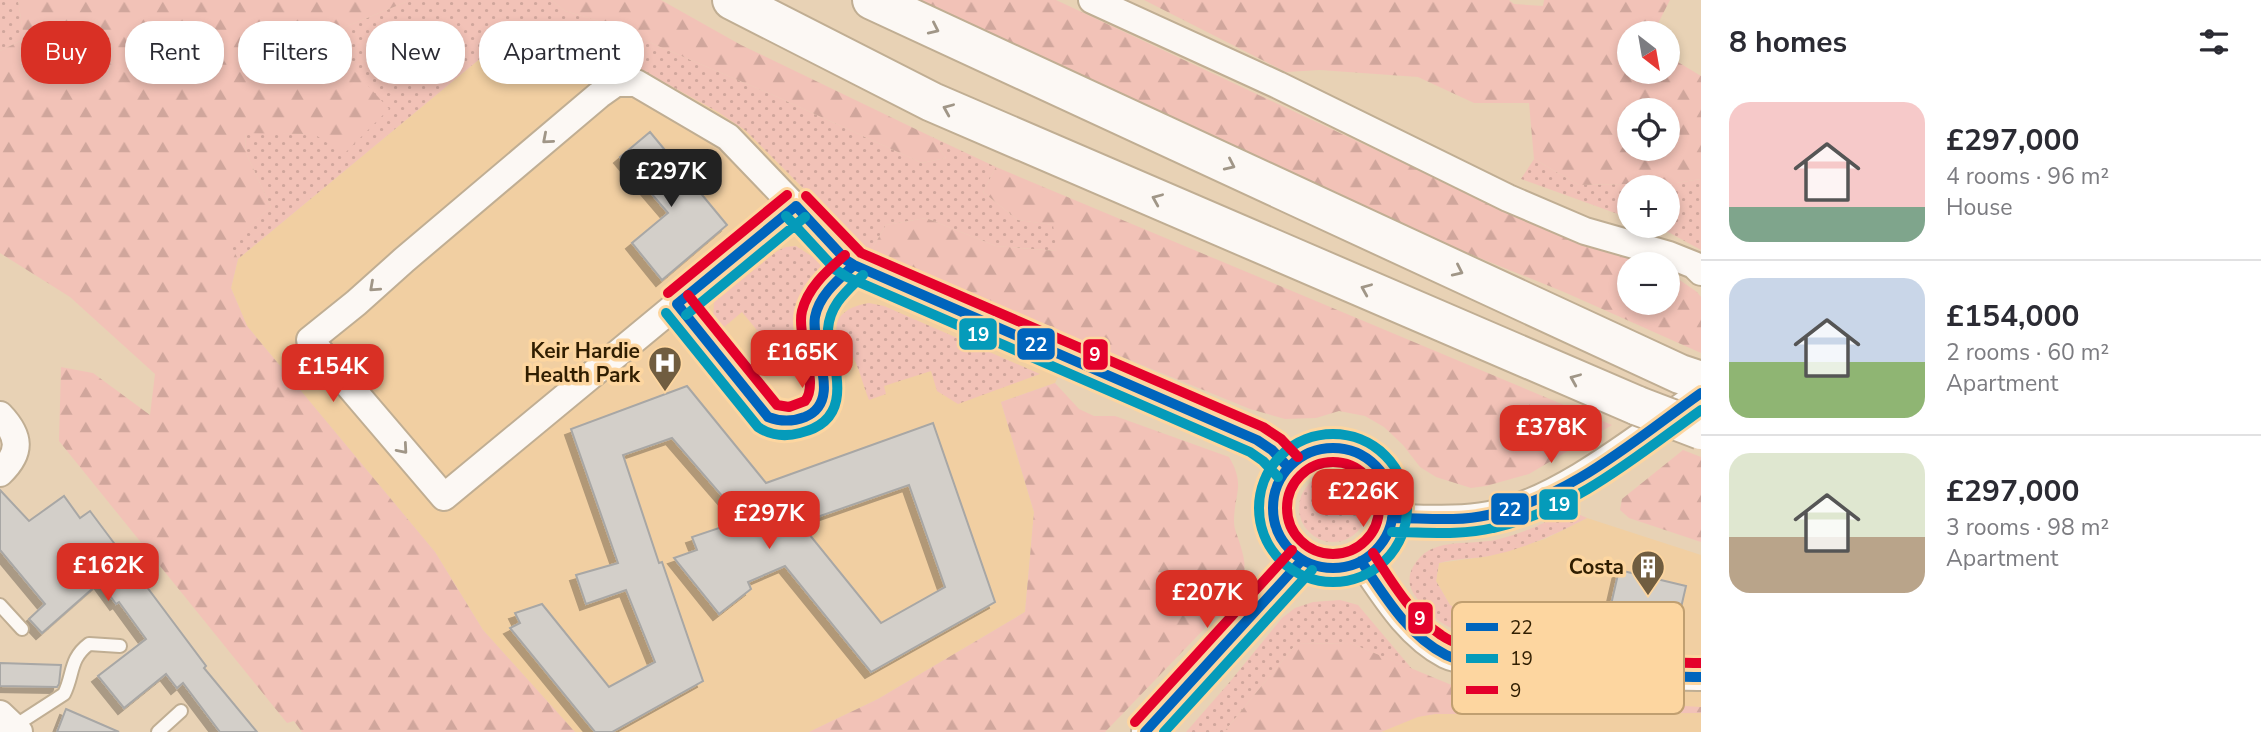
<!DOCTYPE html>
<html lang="en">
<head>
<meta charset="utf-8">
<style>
	:root { --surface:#fff; --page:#f2f2f3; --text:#2b2b33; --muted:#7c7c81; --line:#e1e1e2; --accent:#d93025 }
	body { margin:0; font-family:"Nunito Sans",sans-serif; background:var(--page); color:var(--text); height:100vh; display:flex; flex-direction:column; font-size:26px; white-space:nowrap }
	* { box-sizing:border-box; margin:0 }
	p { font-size:23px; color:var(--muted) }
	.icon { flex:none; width:38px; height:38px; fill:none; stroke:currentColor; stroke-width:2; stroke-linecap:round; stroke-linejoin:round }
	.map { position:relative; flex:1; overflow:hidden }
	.details { display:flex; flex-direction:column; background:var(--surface); width:560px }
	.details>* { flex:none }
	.top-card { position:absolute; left:21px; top:21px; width:665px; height:63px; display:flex; gap:14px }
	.needle { width:46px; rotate:149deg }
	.fabs { position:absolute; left:1617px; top:21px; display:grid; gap:14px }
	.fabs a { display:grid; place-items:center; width:63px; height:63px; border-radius:50%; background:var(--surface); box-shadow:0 4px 10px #0003; font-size:35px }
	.price { position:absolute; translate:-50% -60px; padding:0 16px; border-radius:14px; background:var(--accent); color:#fff; font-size:23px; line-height:46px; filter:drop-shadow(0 2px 4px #0008) }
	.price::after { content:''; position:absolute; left:50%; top:42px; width:21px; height:16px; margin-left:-10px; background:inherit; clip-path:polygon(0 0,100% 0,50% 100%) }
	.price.on { background:#222; color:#fff }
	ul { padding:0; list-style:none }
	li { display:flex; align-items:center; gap:21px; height:175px; padding:0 28px }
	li+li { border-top:2px solid var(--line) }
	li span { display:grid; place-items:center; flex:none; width:196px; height:140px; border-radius:21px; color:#555 }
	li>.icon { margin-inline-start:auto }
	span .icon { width:84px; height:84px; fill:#fffc; stroke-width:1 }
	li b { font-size:30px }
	h2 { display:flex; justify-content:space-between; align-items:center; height:84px; padding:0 28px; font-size:30px }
	.chip { padding:0 24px; border-radius:28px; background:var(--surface); box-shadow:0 4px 10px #0003; font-size:24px; line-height:63px }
	.chip.on { background:var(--accent); color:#fff }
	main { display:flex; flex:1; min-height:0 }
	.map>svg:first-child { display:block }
	.built { fill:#f1cfa2 }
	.grass { fill:url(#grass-dots) }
	.forest { fill:url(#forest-firs); fill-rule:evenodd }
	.building { fill:#d3cfc9; stroke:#a8a7a5; stroke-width:2; fill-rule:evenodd; filter:url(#shadow) }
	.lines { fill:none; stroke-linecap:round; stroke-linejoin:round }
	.service-casing { stroke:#c0ae93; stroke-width:16 }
	.minor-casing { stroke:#c0ae93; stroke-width:30 }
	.trunk-casing { stroke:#c0ae93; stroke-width:42 }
	.service { stroke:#fcf8f4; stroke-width:12 }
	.minor { stroke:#fcf8f4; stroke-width:26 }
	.trunk { stroke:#fcf8f4; stroke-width:38 }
	.trunk-bridge-casing { stroke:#c0ae93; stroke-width:42; stroke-linecap:butt }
	.trunk-bridge { stroke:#fcf8f4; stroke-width:38 }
	.bus-1-casing { stroke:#fdd6a0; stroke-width:16 }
	.bus-2-casing { stroke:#fdd6a0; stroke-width:16 }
	.bus-3-casing { stroke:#fdd6a0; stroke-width:16 }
	.bus-1 { stroke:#0065bd; stroke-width:10 }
	.bus-2 { stroke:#059bba; stroke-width:10 }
	.bus-3 { stroke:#e4002b; stroke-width:10 }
	.oneway { stroke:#a09687 }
	.labels { text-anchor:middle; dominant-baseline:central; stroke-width:7; stroke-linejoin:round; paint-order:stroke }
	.poi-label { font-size:21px; font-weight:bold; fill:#301e01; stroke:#fdd6a0; text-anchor:end }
	.key { fill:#fdd6a0; stroke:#c09f70; stroke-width:2 }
	.key-label { font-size:19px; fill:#301e01 }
	.line-badge { stroke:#fdd6a0; stroke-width:2.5 }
	.badge-label { font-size:19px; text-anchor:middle; font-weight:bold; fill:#fff }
</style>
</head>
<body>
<main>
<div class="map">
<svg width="1701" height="732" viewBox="0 0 1701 732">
	<defs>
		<pattern id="grass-dots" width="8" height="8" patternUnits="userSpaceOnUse" patternTransform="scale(1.75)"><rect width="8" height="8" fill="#f2c2b7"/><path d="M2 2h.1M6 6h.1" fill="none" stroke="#d0a69c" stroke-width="1.8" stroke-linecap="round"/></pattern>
		<pattern id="forest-firs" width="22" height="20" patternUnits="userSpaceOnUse" patternTransform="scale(1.75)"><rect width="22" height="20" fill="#f2c2b7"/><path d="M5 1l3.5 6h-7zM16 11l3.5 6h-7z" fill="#d0a69c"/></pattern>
		<filter id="shadow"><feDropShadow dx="-6" dy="6" stdDeviation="0" flood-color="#0004"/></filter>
	</defs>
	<rect width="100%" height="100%" fill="#e8d2b5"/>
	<!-- built -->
	<path class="built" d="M594,47L607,51L718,112L745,130L869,254L1077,338L1055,383L1001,402L1034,512L1025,612L878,699L809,732H575L483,630L435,552L247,326L231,288L238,259L482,57L503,53L569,81Z
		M1587,518L1701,555V732H1381L1418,716L1435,714L1472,713L1484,619L1469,617L1450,605L1436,581L1439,563L1489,556L1545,539Z"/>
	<!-- grass -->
	<path class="grass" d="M0,0H18L24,39L0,51Z
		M407,0H551L565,11L602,22L773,95L922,163L946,158L930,136L996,167L983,192L1018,220L1054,225L1058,251L996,246L926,218L886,225L869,254L745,130L718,112L608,51L595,47L577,82L569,81L503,53L482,57L238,259L229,244L271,207L246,153L245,132L314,134L323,36L406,2Z
		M1534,159L1579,185L1676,183L1701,179V250L1670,233L1650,226H1668V187H1629V218L1521,179Z
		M796,246L819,261L821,269C814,288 798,303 796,324C794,347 817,375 810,395L742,312L717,333L713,323L714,302L776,252L785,247Z
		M869,303L884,306L1040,374L958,404L937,391L931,371L884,386L886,394L869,400C863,385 859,367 851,353C847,347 839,341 837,334C832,314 854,305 869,303Z
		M1299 508a34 34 0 1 1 68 0a34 34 0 1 1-68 0Z
		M1569,510L1587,518C1556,534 1524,549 1489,556C1472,559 1456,558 1439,563L1436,581L1450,605L1469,617L1484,619L1482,638C1454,632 1433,622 1416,597C1409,588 1407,578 1413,567C1430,536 1465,546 1495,540C1522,534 1545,523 1569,510Z
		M1340,600L1358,605L1412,669L1350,643L1296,644L1224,732H1186L1228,684L1282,618L1295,608L1313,602Z"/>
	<!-- forest -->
	<path class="forest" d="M18,0H407L406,2L323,36L389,109L344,154L314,134L245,133L246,153L271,207L230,244L238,259L231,288L247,326L435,552L483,630L575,732H302L294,721L287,723L59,441L61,367L93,373L150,415L155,374L70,297L0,253V51L24,39Z
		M551,0H661L741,45L930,136L946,158L922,163L773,95L602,22L565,11Z
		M896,0H1056L1534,224L1571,239L1647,264H1629V303H1668V272L1697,292L1701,297V353L1564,292L1274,175Z
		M1144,0H1509L1514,4L1543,6L1544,0H1670L1653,33H1629V72H1668V56L1701,76V179L1676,183L1579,185L1534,159L1529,103H1474L1418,77L1320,70L1286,72ZM1629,110H1668V149H1629Z
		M996,167L1612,425L1529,474L1486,486L1471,488L1436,477L1420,467L1403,445L1384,427L1365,416L1339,411L1316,418L1285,419L1250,409L869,254L886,225L926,218L996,246L1057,251L1053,225L1018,220L983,192Z
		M1055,383L1079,409L1094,416H1115L1229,457C1246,486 1234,493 1234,522C1234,529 1238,537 1240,544C1248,569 1246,579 1231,601L1105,732H809L878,699L1025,612L1034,512L1001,402Z
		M1683,450L1701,457V542L1629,518L1620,510L1622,499Z
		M1350,643L1471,693L1701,707V713L1435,714L1418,717L1381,732H1224L1296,644Z"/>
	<!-- building -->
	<path class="building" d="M650,132L727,225L662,280L632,243L668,213L620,157Z
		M687,386L766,483L933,423L995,602L871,672L785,566L748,582L751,589L719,614L674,558L697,550L692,537L743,520L672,438L623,455L659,563L662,562L703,681L612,732H595L510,628L520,623L515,613L542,604L609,687L655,662L626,590L586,604L576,575L618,563L571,429ZM909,485L945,587L881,623L800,523Z
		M0,490L29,521L64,496L80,518L90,511L206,666L204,668L257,732H220L183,683L177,688L166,674L124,708L98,676L146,639L119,602L116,604L100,582L42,633L29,619L45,604L0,550Z
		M1619,570L1686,586L1677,625L1610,609Z
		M0,663L61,665L59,684L57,687L0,686Z
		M66,709L119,732H57Z"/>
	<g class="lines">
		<!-- service casing -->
		<g class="service-casing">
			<path id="service" d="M0,605L22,629
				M13,727L64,694C74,674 69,659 89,644L120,646
				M158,732L181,711"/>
		</g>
		<!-- minor casing -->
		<g class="minor-casing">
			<path id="minor" d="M1092,0L1278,85L1508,198L1585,231L1669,255L1694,265L1701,272
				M796,206L444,497L310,340L356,303L404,260L599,95L616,83H636L728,137L846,260L854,265L1257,440L1272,450L1288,467
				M677,304L768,417C779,422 787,422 799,419C849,409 808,348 815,316C820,294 838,280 854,265
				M0,415C20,436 22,452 0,473
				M1273 508a60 60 0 1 1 120 0a60 60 0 1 1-120 0Z
				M1392,518C1424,518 1457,521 1489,515C1559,502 1642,434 1701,393
				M1361,561C1385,596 1408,635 1446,655C1456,660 1472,661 1483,663C1554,676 1629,676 1701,677
				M0,714L19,732
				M1145,732C1199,677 1247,616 1302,560"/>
		</g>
		<!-- trunk casing -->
		<g class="trunk-casing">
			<path id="trunk" d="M732,0L932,102L1638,406
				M872,0L1680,374L1701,381"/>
		</g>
		<!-- service -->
		<use href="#service" class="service"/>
		<!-- minor -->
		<use href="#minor" class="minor"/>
		<!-- trunk -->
		<use href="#trunk" class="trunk"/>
		<!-- trunk-bridge casing -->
		<g class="trunk-bridge-casing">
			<path id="trunk-bridge" d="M1638,406L1701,430"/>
		</g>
		<!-- trunk-bridge -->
		<use href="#trunk-bridge" class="trunk-bridge"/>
		<!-- bus-1 casing -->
		<g class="bus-1-casing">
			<path id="bus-1" d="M796,206L846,260L854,265L1257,440L1272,450L1288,467
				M677,304L768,417C781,422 792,422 805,417C844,401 810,347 815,317C819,295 839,279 854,265
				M677,304L796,206
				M1273 508a60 60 0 1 1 120 0a60 60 0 1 1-120 0Z
				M1392,518C1424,518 1457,522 1488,515C1568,499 1636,439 1701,393
				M1361,561C1384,595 1408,636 1446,655C1460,662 1478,662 1493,665C1562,676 1632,676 1701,677
				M1145,732L1302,560"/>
		</g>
		<!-- bus-2 casing -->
		<g class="bus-2-casing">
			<path id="bus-2" d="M786,216L836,270L847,277L1250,452L1263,461L1278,477
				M666,313L758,427C770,435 785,437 800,433C856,420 834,369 828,329C830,304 847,291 863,275
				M686,315L805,217
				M1259 508a74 74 0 1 1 148 0a74 74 0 1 1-148 0Z
				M1392,532C1425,532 1460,536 1493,528C1572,511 1637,456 1701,410
				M1164,732L1312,570"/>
		</g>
		<!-- bus-3 casing -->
		<g class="bus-3-casing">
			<path id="bus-3" d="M806,196L861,253L1263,427L1281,439L1298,457
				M668,293L787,195
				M688,295L777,405L789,407L805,401C820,383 796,336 802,311C808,287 827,271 845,255
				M1287 508a46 46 0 1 1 92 0a46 46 0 1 1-92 0Z
				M1373,553C1392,582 1411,615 1441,635C1458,647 1477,648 1497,651C1565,662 1633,662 1701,663
				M1135,722L1292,550"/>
		</g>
		<!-- bus-1 -->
		<use href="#bus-1" class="bus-1"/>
		<!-- bus-2 -->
		<use href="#bus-2" class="bus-2"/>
		<!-- bus-3 -->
		<use href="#bus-3" class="bus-3"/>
	</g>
	<!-- one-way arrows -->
	<defs><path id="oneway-chevron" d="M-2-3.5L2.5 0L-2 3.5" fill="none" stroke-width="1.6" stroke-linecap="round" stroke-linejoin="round" transform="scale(1.75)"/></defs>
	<g class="oneway">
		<use href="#oneway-chevron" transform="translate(934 29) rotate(25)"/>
		<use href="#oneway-chevron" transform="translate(948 109) rotate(-157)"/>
		<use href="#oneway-chevron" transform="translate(547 139) rotate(139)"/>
		<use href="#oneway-chevron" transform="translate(1230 165) rotate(25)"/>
		<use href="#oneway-chevron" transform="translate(1157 199) rotate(-157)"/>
		<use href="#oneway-chevron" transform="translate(1458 271) rotate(25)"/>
		<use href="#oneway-chevron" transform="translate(374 287) rotate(138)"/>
		<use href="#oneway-chevron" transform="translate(1366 289) rotate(-157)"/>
		<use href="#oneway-chevron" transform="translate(1575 379) rotate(-157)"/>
		<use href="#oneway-chevron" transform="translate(403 449) rotate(49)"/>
	</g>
	<!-- icons -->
	<defs>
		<g id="hospital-pin" transform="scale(1.75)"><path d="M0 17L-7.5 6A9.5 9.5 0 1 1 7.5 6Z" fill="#705d40" stroke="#fdd6a0"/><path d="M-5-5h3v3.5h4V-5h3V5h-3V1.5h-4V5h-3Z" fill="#fff"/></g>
		<g id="building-pin" transform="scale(1.75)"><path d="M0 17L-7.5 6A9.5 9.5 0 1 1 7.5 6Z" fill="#705d40" stroke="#fdd6a0"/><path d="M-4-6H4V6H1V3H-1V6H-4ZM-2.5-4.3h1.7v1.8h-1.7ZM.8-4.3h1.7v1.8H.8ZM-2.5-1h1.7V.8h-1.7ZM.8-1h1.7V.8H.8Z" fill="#fff"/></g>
	</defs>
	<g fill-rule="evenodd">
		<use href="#hospital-pin" x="665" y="363"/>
		<use href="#building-pin" x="1648" y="567"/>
	</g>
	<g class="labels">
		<!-- poi labels -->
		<g class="poi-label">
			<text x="640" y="351">Keir Hardie<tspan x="640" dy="24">Health Park</tspan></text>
			<text x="1624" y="567">Costa</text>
		</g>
	</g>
	<!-- legend -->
	<rect x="1452" y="602" width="232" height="112" rx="10" class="key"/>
	<rect x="1466" y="623" width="32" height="8" fill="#0065bd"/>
	<rect x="1466" y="654" width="32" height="9" fill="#059bba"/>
	<rect x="1466" y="686" width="32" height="8" fill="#e4002b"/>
	<g class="key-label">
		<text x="1510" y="634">22</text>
		<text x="1510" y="665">19</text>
		<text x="1510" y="697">9</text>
	</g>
	<g class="line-badge">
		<rect x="958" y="317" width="40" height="34" rx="7" fill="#059bba"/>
		<rect x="1016" y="327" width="40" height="34" rx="7" fill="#0065bd"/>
		<rect x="1082" y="338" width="27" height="33" rx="7" fill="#e4002b"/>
		<rect x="1538" y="488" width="41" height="33" rx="7" fill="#059bba"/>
		<rect x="1490" y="492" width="40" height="34" rx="7" fill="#0065bd"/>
		<rect x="1407" y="601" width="27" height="34" rx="7" fill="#e4002b"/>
	</g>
	<g class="badge-label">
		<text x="978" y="341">19</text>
		<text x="1036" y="351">22</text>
		<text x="1095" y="361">9</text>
		<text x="1559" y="511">19</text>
		<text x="1510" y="516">22</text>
		<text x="1420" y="625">9</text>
	</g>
</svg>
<div class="fabs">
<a><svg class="needle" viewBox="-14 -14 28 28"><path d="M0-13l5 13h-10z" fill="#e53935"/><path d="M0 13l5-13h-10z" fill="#7c7c81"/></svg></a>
<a><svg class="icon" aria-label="locate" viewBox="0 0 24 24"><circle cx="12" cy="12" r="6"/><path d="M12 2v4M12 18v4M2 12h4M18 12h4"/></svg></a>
<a>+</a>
<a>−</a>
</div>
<b class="price on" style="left:671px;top:209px">£297K</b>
<b class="price" style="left:802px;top:390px">£165K</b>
<b class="price" style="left:333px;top:404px">£154K</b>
<b class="price" style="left:1551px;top:465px">£378K</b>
<b class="price" style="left:1363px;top:529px">£226K</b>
<b class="price" style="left:769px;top:551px">£297K</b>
<b class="price" style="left:108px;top:603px">£162K</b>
<b class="price" style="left:1207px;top:630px">£207K</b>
<div class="top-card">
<a class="chip on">Buy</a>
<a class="chip">Rent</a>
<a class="chip">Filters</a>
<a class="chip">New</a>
<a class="chip">Apartment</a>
</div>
</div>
<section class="details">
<h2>8 homes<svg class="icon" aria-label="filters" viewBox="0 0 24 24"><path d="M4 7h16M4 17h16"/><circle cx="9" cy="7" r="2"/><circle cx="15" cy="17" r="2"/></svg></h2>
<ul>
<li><span style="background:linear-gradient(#f6c9c9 75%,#7fa58c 0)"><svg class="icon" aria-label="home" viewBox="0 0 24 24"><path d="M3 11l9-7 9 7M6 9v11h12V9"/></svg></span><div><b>£297,000</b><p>4 rooms · 96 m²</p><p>House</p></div></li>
<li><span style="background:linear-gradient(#c9d6e8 60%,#8fb573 0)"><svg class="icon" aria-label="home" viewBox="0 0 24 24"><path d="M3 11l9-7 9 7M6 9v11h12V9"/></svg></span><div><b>£154,000</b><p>2 rooms · 60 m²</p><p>Apartment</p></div></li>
<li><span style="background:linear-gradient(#dfe7d0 60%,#b9a48a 0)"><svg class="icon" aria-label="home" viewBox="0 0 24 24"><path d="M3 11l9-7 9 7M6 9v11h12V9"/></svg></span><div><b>£297,000</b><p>3 rooms · 98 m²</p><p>Apartment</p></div></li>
</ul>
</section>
</main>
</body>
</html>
